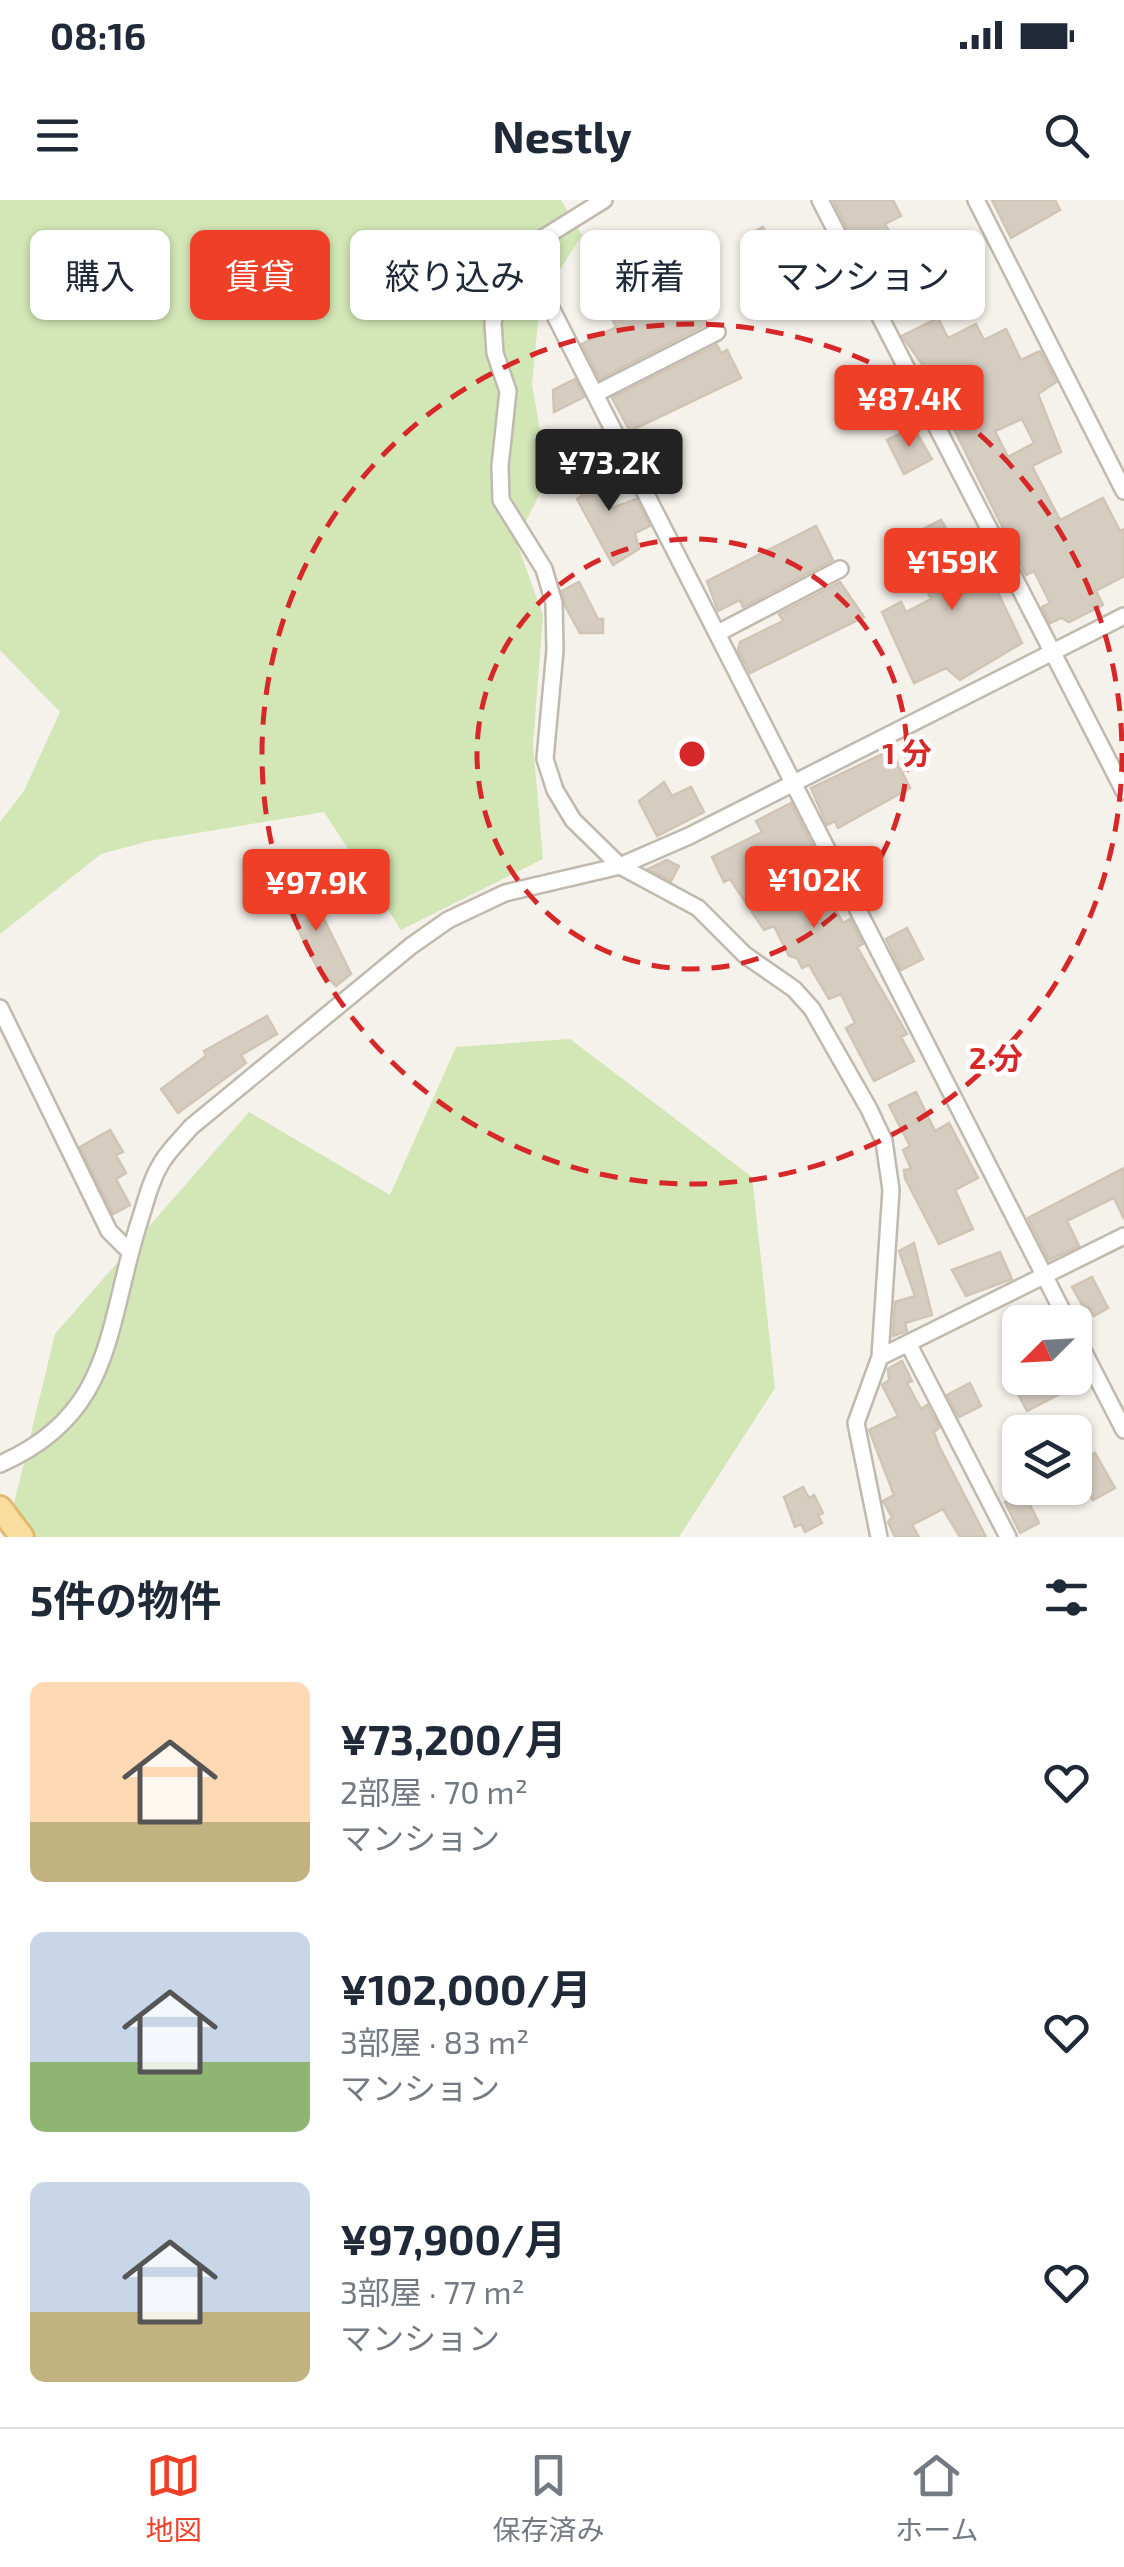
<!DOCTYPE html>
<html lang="ja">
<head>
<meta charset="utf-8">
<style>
	:root { --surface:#fff; --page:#f2f2f3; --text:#1f2937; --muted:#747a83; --line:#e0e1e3; --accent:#f03f27 }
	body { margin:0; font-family:"Exo 2","Noto Sans JP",sans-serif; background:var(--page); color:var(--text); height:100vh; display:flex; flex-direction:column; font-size:38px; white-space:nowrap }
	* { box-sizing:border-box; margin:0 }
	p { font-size:32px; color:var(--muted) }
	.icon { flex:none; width:55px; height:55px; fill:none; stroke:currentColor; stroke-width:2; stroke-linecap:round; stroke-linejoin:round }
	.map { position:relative; height:1337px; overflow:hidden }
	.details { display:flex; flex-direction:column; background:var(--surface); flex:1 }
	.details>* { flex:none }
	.hud { position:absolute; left:30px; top:30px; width:1065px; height:90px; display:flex; gap:20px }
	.needle { width:65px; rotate:246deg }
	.tools { position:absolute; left:1002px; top:1105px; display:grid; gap:20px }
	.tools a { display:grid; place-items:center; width:90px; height:90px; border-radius:15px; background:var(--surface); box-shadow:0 2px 8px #0004; font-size:50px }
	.price { position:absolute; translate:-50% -85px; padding:0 22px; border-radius:10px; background:var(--accent); color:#fff; font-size:32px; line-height:65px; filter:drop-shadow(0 2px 5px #0008) }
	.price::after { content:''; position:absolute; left:50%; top:60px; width:30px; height:22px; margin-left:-15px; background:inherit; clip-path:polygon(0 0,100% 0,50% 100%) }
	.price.selected { background:#222; color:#fff }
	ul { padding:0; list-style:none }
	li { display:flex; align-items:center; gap:30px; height:250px; padding:0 30px }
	li span { display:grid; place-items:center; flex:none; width:280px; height:200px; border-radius:15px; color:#555 }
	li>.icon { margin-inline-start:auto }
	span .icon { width:120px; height:120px; fill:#fffc; stroke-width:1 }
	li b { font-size:42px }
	h2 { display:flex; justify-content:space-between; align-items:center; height:120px; padding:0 30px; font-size:42px }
	.pill { padding:0 35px; border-radius:15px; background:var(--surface); box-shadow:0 2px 8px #0004; font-size:35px; line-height:90px }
	.pill.selected { background:var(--accent); color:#fff }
	.status { display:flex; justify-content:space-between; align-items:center; height:70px; padding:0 50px; background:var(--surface); direction:ltr }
	.status svg { height:28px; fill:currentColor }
	header { display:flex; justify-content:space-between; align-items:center; height:130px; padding:0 30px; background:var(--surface); font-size:45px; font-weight:700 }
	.dock { display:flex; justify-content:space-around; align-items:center; height:140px; border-top:2px solid var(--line); background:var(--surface); font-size:28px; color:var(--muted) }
	.dock a { display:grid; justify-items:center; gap:5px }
	.dock .selected { color:var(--accent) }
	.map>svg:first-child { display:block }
	.green { fill:#d2e6b6 }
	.building { fill:#d6cdc1; stroke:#d0c5b4; stroke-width:2.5; fill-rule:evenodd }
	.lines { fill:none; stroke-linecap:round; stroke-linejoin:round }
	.street-casing { stroke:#c0b9ae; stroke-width:20 }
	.primary-casing { stroke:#dfba6f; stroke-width:28 }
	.street { stroke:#fff; stroke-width:15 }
	.primary { stroke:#f9dd9f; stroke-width:22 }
	.ring { fill:none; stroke:#d62828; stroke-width:5; stroke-dasharray:18 12 }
	.centre { fill:#d62828; stroke:#fff; stroke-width:5 }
	.ring-label { font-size:30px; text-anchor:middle; font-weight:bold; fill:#d62828; stroke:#fff; stroke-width:9; stroke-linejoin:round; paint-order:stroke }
</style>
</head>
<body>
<div class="status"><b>08:16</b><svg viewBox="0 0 49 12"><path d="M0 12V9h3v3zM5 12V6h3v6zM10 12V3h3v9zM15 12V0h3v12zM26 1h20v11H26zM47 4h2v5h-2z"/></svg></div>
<header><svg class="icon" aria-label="menu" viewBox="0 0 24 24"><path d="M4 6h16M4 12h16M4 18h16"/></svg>Nestly<svg class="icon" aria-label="search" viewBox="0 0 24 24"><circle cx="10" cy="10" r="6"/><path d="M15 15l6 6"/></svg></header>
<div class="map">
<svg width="1124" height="1337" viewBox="0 0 1124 1337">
	<rect width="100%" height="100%" fill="#f5f1eb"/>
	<!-- green -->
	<path class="green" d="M0,0H561L582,35L540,101L532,184L548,277L516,341L543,415L533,544L543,659L401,730L324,612L149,641L101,654L0,734V622L24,591L60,512L0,450Z
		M570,839L752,977L775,1188L679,1337H6L55,1134L249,912L390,995L456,847Z"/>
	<!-- building -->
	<path class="building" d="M833,0H893L901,16L885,24L890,33L858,50Z
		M992,0H1055L1060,10L1011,38Z
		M763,27L772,44L755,53L746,36Z
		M967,37L974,51L967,54L971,62L950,72L939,52Z
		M693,87L707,124L600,179L582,144L616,127L605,103L624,94L634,116Z
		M938,118L948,138L976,124L984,140L1006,129L1021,160L1040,151L1056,182L1038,194L1061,252L1032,266L1060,320L1103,298L1120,331L1124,329V376L1096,391L1103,405L1069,422L1061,418L1050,423L1042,407L1050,403L1034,371L1026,375L922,164L902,136ZM1022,219L1034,243L1008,257L995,231Z
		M717,145L721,153L727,150L741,178L630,231L612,198Z
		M575,179L584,197L554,212L553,190Z
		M913,227L932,259L904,274L887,240Z
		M584,262L587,268L598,263L606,277L597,282L612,308L636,299L650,326L635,333L639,349L613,365L577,299L582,296L569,270Z
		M941,320L961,353L983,342L990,355L982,359L1022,443L960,480L946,468L914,483L882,412L901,402L906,412L931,399L921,378L930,374L915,344L925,339L921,330Z
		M816,326L833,360L743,407L740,400L718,411L707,381Z
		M579,382L598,419H603V433H580L565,406L562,391Z
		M840,382L864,417L750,473L738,450L740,442L783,421L779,414Z
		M891,550L910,588L838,628L835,621L827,625L811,588Z
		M664,582L672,596L691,587L704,612L657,636L639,601Z
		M791,603L821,663L817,665L830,699L843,723L850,719L863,744L857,747L907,834L901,837L914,861L874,881L846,828L855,823L841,794L829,799L809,765L802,768L797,758L789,756L774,726L764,730L730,679L724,682L712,657L762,632L756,621Z
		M667,660L679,666L671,681L648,669Z
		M306,683L351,774L336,786L317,767L281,696Z
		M907,728L923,759L901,770L886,739Z
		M267,816L277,834L241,855L246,863L178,913L161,889L206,856L204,851Z
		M916,892L935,931L949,923L978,978L955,990L973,1029L939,1044L905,978L904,970L911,969L903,950L910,946L889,905Z
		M110,930L123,952L116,955L126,973L116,979L130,1005L113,1014L80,947Z
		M1124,968V1019L1114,998L1067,1021L1079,1046L1049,1060L1028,1018Z
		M914,1043L932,1115L905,1123L907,1131L893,1136L895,1102L915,1096L899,1051Z
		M1000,1052L1012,1079L966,1096L952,1070Z
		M1092,1077L1108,1108L1094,1116L1088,1106L1084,1108L1072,1087Z
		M1020,1159V1178L1086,1180L1027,1211L1004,1167Z
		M902,1161L912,1181L907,1183L921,1209L927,1205L939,1228L934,1232L939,1246L986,1337H960L943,1309L912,1325L919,1337H895L888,1322L892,1317L883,1301L894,1295L869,1230L898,1216L882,1185L889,1180L888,1169Z
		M970,1183L981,1206L959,1217L947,1195Z
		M1095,1253L1115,1288L1093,1300L1075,1275V1263Z
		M803,1287L809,1298L814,1295L823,1313L818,1315L822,1323L805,1332L801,1324L795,1327L784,1297Z
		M1024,1293L1039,1323L1020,1333L1005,1302Z"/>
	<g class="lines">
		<!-- street casing -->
		<g class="street-casing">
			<path id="street" d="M604,0L522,51L501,82L493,123L495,153L508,191L500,266L501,300L544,369L554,403L555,450L545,559L555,590L573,620L620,666L698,708L745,755L794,789L812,809L869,909L884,941L891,990L880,1157
				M820,0L1124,591
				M976,0L1124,291
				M522,51L1068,1122
				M597,193L717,132
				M718,433L840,369
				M0,808L109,1031L130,1052
				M1075,1135L1124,1230
				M909,1145L1008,1337
				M0,1264C113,1215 106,1130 138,1026C145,1005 150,981 162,962C170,949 182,938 191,927L411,746L448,720L505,693L620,666L689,636L1124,416
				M879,1337L856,1223L880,1157L1124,1036"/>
		</g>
		<!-- primary casing -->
		<g class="primary-casing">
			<path id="primary" d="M0,1308L22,1337"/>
		</g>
		<!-- street -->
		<use href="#street" class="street"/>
		<!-- primary -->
		<use href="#primary" class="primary"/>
	</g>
	<!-- distance rings -->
	<g class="ring">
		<circle cx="692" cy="554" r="215"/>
		<circle cx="692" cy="554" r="430"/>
	</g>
	<circle cx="692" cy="554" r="15" class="centre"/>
	<g class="ring-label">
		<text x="907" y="564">1 分</text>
		<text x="996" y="869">2 分</text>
	</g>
</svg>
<div class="tools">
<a><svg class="needle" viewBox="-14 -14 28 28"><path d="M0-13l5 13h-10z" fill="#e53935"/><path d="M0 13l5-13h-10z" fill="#747a83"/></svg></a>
<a><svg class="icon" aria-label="layers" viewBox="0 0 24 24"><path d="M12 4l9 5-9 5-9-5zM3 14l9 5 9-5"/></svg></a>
</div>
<b class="price" style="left:909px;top:250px">¥87.4K</b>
<b class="price selected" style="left:609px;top:314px">¥73.2K</b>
<b class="price" style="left:952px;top:413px">¥159K</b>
<b class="price" style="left:814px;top:731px">¥102K</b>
<b class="price" style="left:316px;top:734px">¥97.9K</b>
<div class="hud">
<a class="pill">購入</a>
<a class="pill selected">賃貸</a>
<a class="pill">絞り込み</a>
<a class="pill">新着</a>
<a class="pill">マンション</a>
</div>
</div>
<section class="details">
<h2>5件の物件<svg class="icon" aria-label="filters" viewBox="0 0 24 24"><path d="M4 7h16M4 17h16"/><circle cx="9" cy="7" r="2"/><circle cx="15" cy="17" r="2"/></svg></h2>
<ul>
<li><span style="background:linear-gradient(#ffd9b3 70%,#c2b280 0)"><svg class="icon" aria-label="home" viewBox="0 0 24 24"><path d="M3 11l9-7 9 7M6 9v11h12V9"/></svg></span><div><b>¥73,200/月</b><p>2部屋 · 70 m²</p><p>マンション</p></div><svg class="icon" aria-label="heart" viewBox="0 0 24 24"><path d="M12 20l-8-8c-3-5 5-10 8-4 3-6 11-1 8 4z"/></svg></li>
<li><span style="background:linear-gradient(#c9d6e8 65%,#8fb573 0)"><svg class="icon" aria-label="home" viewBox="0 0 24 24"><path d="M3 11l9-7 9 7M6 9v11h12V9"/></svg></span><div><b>¥102,000/月</b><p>3部屋 · 83 m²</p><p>マンション</p></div><svg class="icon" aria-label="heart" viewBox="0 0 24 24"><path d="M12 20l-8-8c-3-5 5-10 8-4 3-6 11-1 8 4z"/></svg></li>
<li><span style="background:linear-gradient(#c9d6e8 65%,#c2b280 0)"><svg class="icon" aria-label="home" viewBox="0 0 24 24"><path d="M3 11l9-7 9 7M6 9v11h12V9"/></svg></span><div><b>¥97,900/月</b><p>3部屋 · 77 m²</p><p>マンション</p></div><svg class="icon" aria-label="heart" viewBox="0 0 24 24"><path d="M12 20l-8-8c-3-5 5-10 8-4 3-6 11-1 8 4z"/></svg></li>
</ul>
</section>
<nav class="dock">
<a class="selected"><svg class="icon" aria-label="map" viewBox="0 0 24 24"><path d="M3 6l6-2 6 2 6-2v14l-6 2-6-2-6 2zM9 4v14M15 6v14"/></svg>地図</a>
<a><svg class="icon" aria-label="saved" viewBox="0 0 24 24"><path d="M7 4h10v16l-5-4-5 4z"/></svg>保存済み</a>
<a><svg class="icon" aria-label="home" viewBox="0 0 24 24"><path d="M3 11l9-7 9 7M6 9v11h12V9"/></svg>ホーム</a>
</nav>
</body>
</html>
